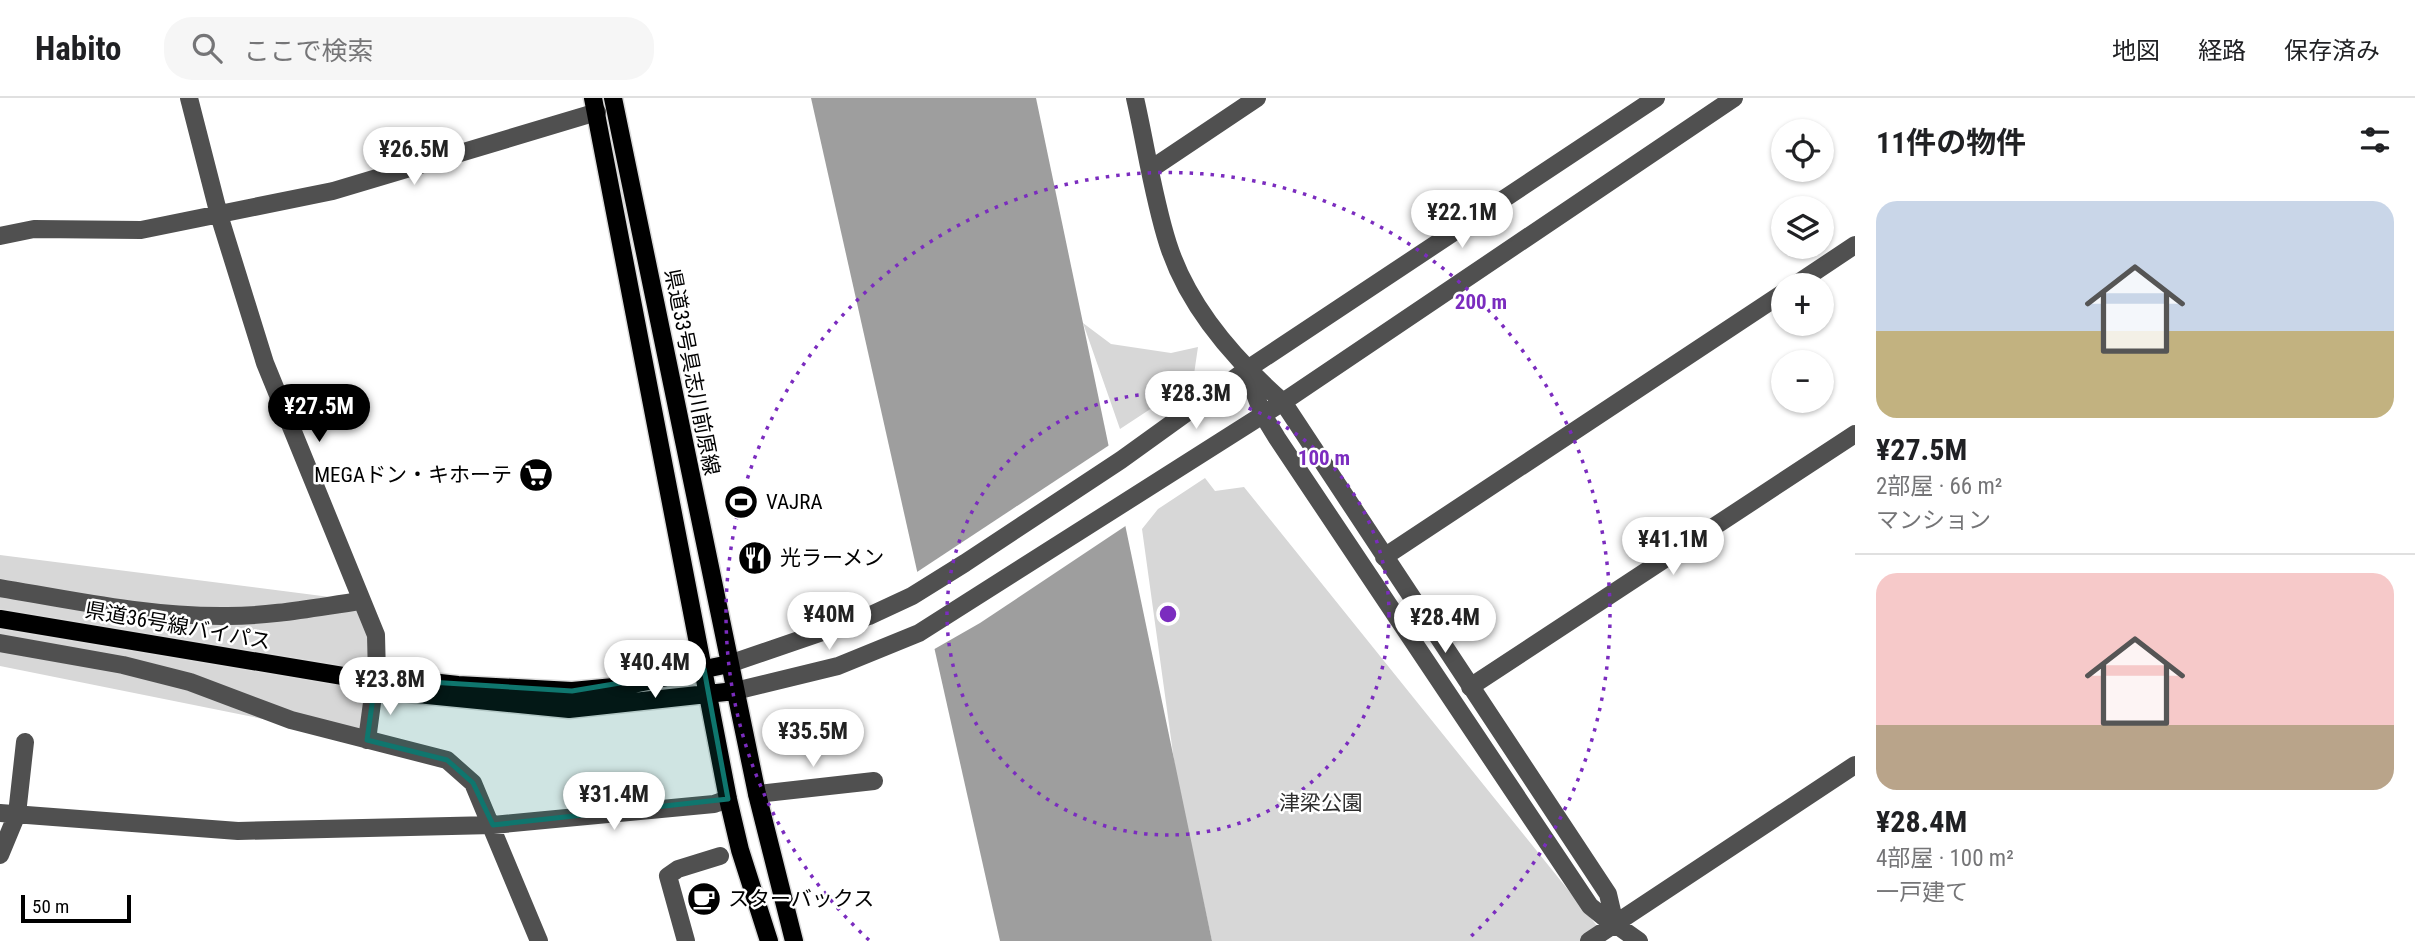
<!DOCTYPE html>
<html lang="ja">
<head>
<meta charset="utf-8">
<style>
	:root { --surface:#fff; --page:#f6f6f6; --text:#202124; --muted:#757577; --line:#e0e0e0; --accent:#000 }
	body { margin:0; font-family:"Roboto Condensed","Noto Sans JP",sans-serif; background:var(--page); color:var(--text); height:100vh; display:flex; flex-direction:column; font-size:26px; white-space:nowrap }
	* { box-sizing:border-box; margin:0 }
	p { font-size:23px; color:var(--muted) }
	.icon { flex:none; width:38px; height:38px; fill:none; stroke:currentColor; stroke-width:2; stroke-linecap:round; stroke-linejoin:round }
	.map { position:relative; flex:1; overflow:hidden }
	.panel { display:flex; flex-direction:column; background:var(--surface); width:560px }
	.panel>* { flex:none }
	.controls { position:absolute; left:1771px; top:21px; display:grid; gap:14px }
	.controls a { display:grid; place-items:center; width:63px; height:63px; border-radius:50%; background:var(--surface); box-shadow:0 2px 5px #0004; font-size:35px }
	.scale { position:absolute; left:21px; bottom:18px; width:110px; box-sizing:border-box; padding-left:7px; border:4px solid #000; border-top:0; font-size:19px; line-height:24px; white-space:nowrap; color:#000; -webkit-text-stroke:5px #fff; paint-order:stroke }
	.price { position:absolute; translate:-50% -60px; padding:0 16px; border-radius:24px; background:#fff; color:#222; font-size:23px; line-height:46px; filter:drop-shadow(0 2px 4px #0008) }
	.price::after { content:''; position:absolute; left:50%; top:42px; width:21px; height:16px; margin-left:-10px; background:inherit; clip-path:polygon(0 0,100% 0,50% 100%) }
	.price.active { background:var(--accent); color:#fff }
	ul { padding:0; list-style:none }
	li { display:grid; align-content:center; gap:14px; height:371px; padding:0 21px }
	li+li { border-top:2px solid var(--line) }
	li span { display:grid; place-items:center; height:217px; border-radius:21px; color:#555 }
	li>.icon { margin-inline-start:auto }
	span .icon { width:126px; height:126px; fill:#fffc; stroke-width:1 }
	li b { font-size:30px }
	h2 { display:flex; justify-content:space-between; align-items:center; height:84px; padding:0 21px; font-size:30px }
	header { display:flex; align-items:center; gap:42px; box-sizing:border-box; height:98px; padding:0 35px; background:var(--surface); border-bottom:2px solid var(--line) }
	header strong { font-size:33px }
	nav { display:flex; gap:38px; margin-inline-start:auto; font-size:24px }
	.search { width:490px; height:63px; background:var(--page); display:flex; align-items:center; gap:18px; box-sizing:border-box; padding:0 24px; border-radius:28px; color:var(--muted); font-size:26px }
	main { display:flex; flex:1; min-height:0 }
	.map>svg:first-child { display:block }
	.green { fill:#d7d7d7 }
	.water { fill:#9e9e9e }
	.pier { fill:#fff }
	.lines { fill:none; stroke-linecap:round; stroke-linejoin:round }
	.major-casing { stroke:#dbdbdb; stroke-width:21 }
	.minor { stroke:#505050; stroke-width:18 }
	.major { stroke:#000; stroke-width:18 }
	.marked { fill:#0f766e; fill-opacity:0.2; stroke:#0f766e; stroke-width:5; stroke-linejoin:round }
	.ring { fill:none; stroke:#7b2cbf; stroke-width:3.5; stroke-dasharray:3.5 7 }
	.labels { text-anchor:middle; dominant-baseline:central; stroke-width:5; stroke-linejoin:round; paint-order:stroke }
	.street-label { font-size:21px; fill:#000; stroke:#fff }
	.poi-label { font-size:21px; fill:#000; stroke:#fff; text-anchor:start }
	.park-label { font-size:21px; fill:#2e2e2e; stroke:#fff }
	.centre { fill:#7b2cbf; stroke:#fff; stroke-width:3.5 }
	.ring-label { font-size:21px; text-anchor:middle; font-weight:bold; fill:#7b2cbf; stroke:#fff; stroke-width:5; stroke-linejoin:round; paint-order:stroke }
</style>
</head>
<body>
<header>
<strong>Habito</strong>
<div class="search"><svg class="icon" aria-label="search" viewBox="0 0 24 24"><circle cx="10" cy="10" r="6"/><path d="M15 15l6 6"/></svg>ここで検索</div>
<nav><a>地図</a><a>経路</a><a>保存済み</a></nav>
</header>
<main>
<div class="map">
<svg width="1855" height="843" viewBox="0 0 1855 843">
	<rect width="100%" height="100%" fill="#fff"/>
	<!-- green -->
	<path class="green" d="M1083,225L1111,246L1171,255L1198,249L1193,283L1120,331Z
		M1205,380L1215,393L1244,389L1602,834L1589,843H1212L1177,684L1142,431L1158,411Z
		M0,457L361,503L388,579L367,642L0,568Z"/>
	<!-- water -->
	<path class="water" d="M811,0H1036L1212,843H1000Z"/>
	<!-- pier -->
	<path class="pier" d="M1111,346L1127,427L980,525L931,553L914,476Z"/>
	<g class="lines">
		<!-- major casing -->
		<g class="major-casing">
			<path id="major" d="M593,0L728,701L740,752L769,843
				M613,0L757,696L794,843
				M0,521L349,579L368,589L417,596L569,611L735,593
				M353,579L368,577L458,587L572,593L624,588L729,566"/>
		</g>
		<!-- minor -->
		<path class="minor" d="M189,0L219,117L265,265L376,537L377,578
			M1135,0C1146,48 1153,99 1168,146C1188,209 1235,262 1283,304L1608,796L1615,826L1639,843
			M1151,71L1257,0
			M0,138L34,131L141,132L333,93L597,14
			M1795,187L1855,147
			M1247,275L1263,317L1277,340L1590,808L1616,829
			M1384,459L1783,195
			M0,490C76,503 151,519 228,518C273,518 317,509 361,503
			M0,545L123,567L190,584L291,622L447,662L473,685L539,843
			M729,566L869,518L912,498L965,465L1121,362L1246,272L1656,0
			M1470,589L1855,336
			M735,593L838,568L919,535L1283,304L1734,0
			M367,642L374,590
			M757,696L874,683
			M0,715L238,733L493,727L714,706L728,701
			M0,757L17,716L25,644
			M686,843L668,778L678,771L720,758
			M1589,843L1855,667"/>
		<!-- major -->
		<use href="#major" class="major"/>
	</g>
	<!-- marked area -->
	<path class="marked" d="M704,571L728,701L493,727L473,685L447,662L367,642L374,592L349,579L572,593Z"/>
	<!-- distance rings -->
	<g class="ring">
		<circle cx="1168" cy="516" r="221"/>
		<path d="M869 842A442 442 0 1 1 1467 842"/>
	</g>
	<!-- icons -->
	<defs>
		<g id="supermarket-disc" transform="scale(1.75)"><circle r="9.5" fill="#000" stroke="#fff"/><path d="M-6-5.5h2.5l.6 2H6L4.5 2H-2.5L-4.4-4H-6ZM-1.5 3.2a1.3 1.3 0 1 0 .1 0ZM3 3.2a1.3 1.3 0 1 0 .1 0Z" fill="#fff"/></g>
		<g id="stadium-disc" transform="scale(1.75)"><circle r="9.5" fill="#000" stroke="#fff"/><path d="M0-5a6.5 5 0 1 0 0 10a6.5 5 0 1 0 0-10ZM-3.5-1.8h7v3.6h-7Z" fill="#fff"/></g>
		<g id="restaurant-disc" transform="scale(1.75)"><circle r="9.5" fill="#000" stroke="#fff"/><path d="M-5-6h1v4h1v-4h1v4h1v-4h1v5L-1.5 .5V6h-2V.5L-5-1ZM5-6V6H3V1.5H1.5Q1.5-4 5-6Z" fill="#fff"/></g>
		<g id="cafe-disc" transform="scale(1.75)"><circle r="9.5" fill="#000" stroke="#fff"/><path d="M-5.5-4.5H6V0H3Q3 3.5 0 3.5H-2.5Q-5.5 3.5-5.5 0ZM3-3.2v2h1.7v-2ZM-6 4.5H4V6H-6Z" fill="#fff"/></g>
	</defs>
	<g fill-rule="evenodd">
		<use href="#supermarket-disc" x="536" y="377"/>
		<use href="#stadium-disc" x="741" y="404"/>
		<use href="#restaurant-disc" x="755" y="460"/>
		<use href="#cafe-disc" x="704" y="801"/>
	</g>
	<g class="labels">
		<!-- street labels -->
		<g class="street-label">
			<text transform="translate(692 274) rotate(79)">県道33号具志川前原線</text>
			<text transform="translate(178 528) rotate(10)">県道36号線バイパス</text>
		</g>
		<!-- poi labels -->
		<g class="poi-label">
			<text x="512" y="377" text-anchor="end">MEGAドン・キホーテ</text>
			<text x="766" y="404">VAJRA</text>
			<text x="780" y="460">光ラーメン</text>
			<text x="728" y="801">スターバックス</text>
		</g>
		<!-- park labels -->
		<g class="park-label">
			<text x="1321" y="705">津梁公園</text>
		</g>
	</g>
	<circle cx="1168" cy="516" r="10" class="centre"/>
	<g class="ring-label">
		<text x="1481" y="211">200 m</text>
		<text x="1324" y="367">100 m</text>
	</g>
</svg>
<div class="controls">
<a><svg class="icon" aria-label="locate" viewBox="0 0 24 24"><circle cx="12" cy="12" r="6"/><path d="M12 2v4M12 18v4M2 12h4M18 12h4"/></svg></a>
<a><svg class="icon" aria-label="layers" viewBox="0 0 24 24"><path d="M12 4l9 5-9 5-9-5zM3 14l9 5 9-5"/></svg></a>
<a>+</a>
<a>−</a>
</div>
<div class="scale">50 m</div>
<b class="price" style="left:414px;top:89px">¥26.5M</b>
<b class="price" style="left:1462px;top:152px">¥22.1M</b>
<b class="price" style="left:1196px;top:333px">¥28.3M</b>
<b class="price active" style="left:319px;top:346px">¥27.5M</b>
<b class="price" style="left:1673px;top:479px">¥41.1M</b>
<b class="price" style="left:829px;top:554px">¥40M</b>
<b class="price" style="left:1445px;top:557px">¥28.4M</b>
<b class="price" style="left:655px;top:602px">¥40.4M</b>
<b class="price" style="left:390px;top:619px">¥23.8M</b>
<b class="price" style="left:813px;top:671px">¥35.5M</b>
<b class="price" style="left:614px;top:734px">¥31.4M</b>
</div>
<section class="panel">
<h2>11件の物件<svg class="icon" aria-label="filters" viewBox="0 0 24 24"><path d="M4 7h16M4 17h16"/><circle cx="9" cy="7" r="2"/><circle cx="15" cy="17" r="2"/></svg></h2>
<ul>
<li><span style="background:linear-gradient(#c9d6e8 60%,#c2b280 0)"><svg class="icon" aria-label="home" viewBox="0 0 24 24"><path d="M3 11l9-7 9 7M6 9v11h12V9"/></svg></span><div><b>¥27.5M</b><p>2部屋 · 66 m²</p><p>マンション</p></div></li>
<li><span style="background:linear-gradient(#f6c9c9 70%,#b9a48a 0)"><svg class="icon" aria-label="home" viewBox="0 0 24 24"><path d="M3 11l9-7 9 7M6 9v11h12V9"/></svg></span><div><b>¥28.4M</b><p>4部屋 · 100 m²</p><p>一戸建て</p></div></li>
</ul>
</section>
</main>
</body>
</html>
